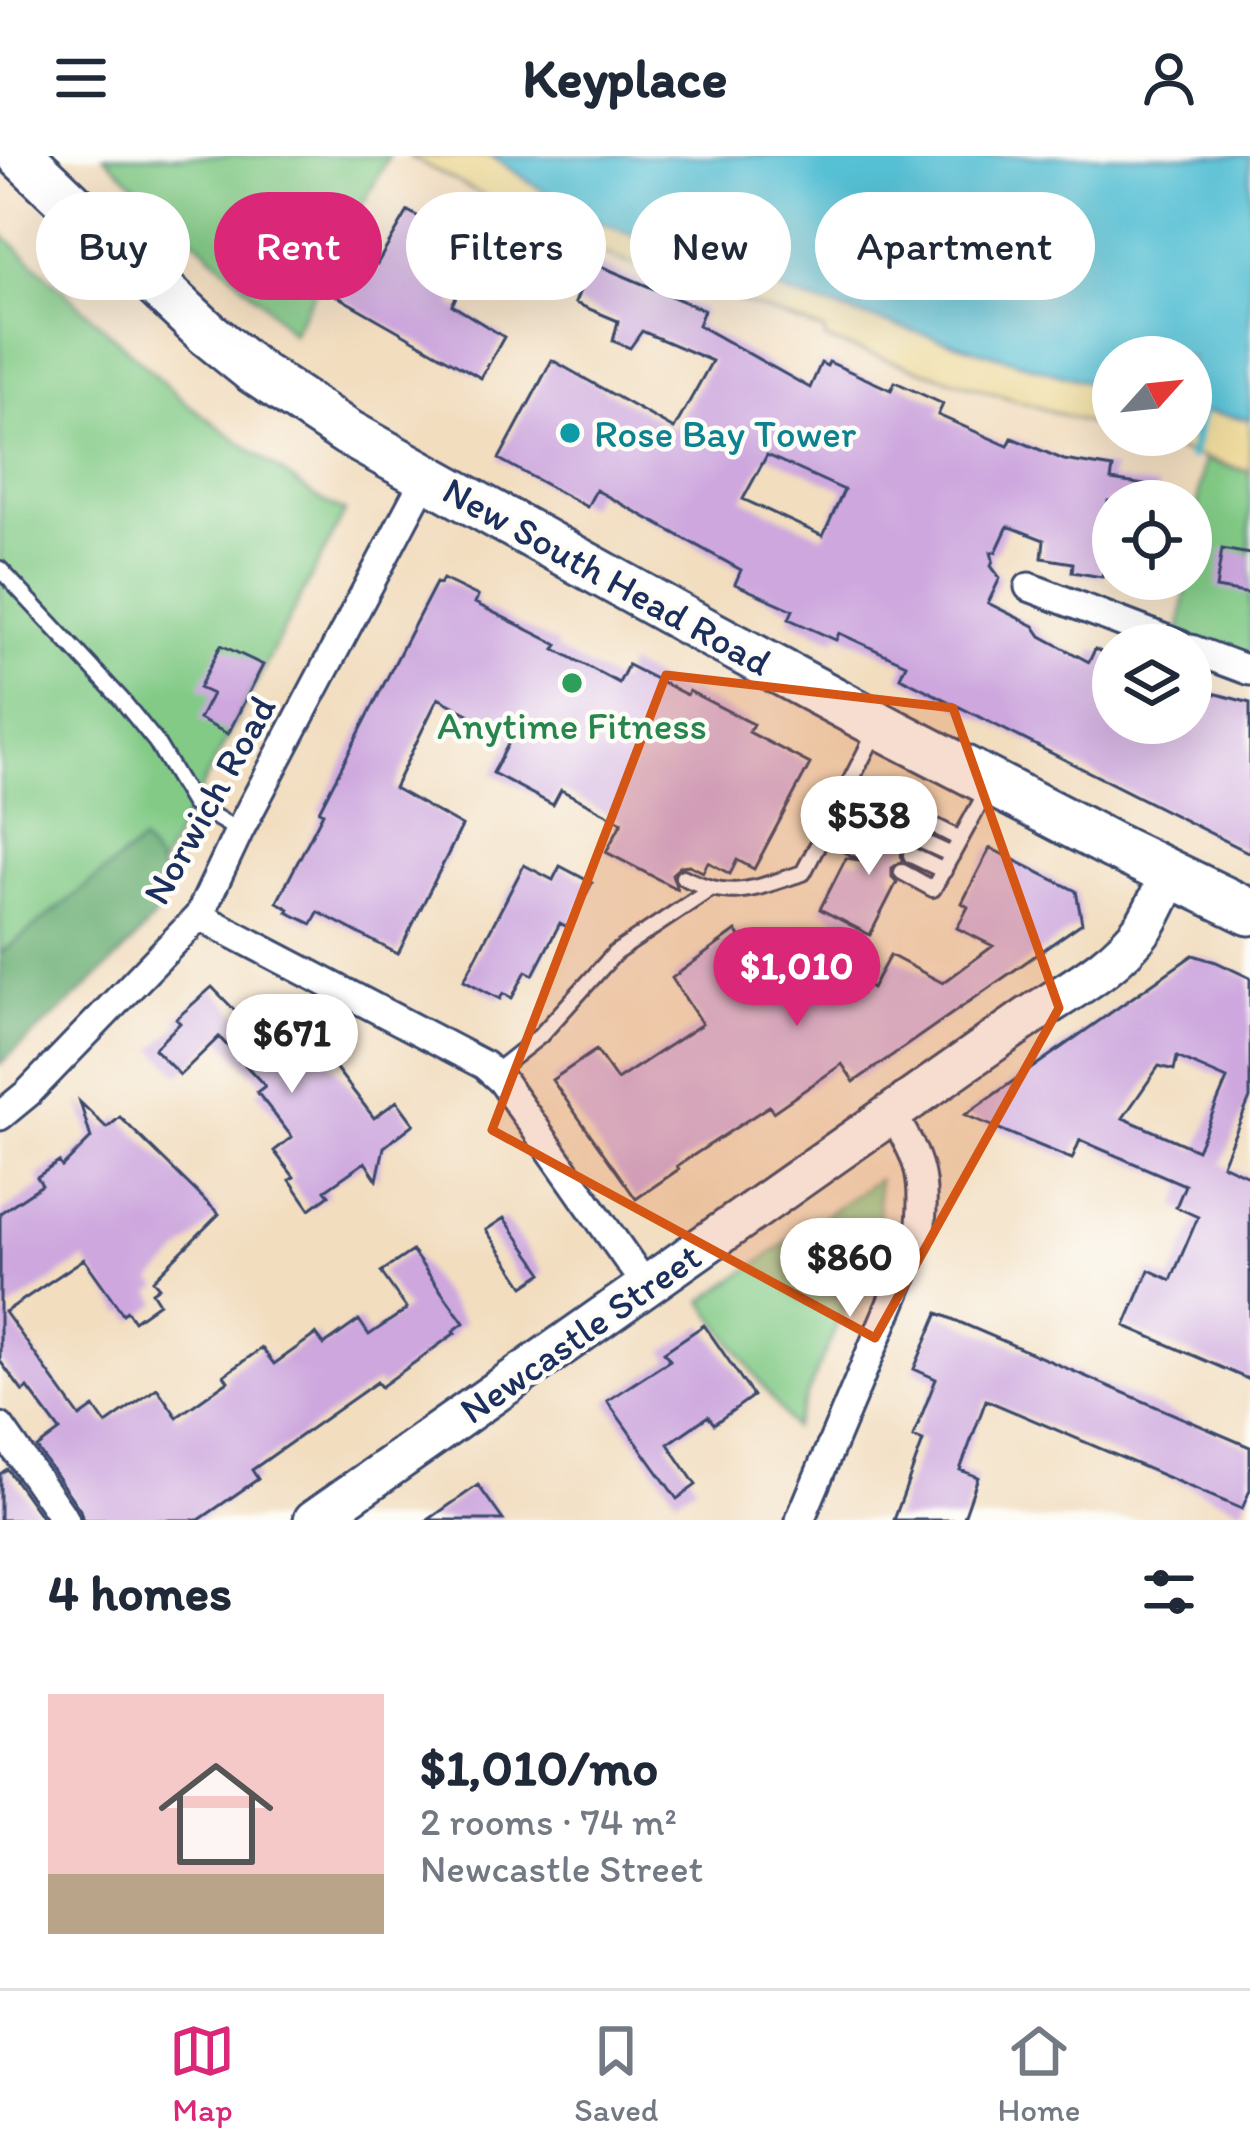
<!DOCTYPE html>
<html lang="en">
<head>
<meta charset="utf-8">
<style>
	:root { --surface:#fff; --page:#f2f2f3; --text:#1f2937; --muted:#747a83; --line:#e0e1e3; --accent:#db2777 }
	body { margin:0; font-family:Itim,sans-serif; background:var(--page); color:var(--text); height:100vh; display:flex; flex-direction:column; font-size:45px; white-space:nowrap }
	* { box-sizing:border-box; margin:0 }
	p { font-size:39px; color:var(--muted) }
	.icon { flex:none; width:66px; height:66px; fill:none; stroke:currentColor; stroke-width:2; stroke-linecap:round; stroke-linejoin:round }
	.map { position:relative; height:1364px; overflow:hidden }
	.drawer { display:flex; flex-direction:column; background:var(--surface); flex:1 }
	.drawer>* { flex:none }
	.banner { position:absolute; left:36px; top:36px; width:1179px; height:108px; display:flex; gap:24px }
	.needle { width:78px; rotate:63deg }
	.buttons { position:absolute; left:1092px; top:180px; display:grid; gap:24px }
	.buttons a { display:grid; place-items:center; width:120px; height:120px; border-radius:50%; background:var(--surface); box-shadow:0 12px 48px #0002; font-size:60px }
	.price { position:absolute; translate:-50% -102px; padding:0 27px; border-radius:42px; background:#fff; color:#222; font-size:39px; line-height:78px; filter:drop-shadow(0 3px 6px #0008) }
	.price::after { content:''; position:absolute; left:50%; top:72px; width:36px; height:27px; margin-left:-18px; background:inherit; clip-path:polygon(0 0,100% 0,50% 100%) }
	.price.current { background:var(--accent); color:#fff }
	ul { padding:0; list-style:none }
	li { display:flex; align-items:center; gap:36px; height:300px; padding:0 48px }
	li+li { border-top:3px solid var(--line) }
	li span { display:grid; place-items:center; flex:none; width:336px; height:240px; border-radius:0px; color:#555 }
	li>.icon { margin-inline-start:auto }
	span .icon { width:144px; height:144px; fill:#fffc; stroke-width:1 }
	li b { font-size:51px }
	h2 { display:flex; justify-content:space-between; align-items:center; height:144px; padding:0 48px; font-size:51px }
	.pill { padding:0 42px; border-radius:54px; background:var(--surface); box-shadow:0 12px 48px #0002; font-size:42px; line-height:108px }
	.pill.current { background:var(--accent); color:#fff }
	header { display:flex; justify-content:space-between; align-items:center; height:156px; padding:0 48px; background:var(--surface); font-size:54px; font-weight:700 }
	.dock { display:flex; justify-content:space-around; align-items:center; height:168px; border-top:3px solid var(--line); background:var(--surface); font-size:33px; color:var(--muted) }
	.dock a { display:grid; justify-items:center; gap:6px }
	.dock .current { color:var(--accent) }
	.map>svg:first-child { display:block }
	.green { fill:#82ca86; stroke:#4e7c72; stroke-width:3 }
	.forest { fill:#69ae73; stroke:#426e68; stroke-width:3 }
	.sand { fill:#eeda9e; stroke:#84847e; stroke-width:3 }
	.water { fill:#57c0d4; stroke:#397899; stroke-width:3 }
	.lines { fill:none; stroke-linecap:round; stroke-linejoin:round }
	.stream { stroke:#57c0d4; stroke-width:9 }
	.building { fill:#cda7de; fill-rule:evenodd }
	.lane-casing { stroke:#3b496d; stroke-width:20 }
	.street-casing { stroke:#3b496d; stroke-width:33 }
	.secondary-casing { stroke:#3b496d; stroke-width:45 }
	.primary-casing { stroke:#3b496d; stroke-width:51 }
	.lane { stroke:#fff; stroke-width:14 }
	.street { stroke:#fff; stroke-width:27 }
	.secondary { stroke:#fff; stroke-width:39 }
	.primary { stroke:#fff; stroke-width:45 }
	.marked { fill:#d45514; fill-opacity:0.2; stroke:#d45514; stroke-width:9; stroke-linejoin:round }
	.culture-dot { fill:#0f9aa8; stroke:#fdfcf7; stroke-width:4.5 }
	.leisure-dot { fill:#2e9e5b; stroke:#fdfcf7; stroke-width:4.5 }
	.labels { text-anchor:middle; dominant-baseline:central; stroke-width:9; stroke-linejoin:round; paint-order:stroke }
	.culture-label { font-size:39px; fill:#0d838f; stroke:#fdfcf7; text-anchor:start }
	.street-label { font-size:39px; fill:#1b2f5e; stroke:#fdfcf7 }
	.leisure-label { font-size:39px; fill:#27864d; stroke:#fdfcf7 }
</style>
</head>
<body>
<header><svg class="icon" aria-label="menu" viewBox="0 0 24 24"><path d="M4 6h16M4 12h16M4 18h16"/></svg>Keyplace<svg class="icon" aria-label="person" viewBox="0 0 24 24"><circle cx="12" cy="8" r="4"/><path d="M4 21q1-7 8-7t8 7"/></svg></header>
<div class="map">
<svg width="1250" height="1364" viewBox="0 0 1250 1364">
	<rect width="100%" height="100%" fill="#fdfcf7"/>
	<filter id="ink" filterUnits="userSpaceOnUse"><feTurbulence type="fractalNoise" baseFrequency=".00833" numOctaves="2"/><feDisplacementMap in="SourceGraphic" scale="24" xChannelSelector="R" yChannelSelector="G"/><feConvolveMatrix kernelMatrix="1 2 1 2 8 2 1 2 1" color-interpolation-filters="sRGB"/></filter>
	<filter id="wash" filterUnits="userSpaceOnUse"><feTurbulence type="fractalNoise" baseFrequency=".004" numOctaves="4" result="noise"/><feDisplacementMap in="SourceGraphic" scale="48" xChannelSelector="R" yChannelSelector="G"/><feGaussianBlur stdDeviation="2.7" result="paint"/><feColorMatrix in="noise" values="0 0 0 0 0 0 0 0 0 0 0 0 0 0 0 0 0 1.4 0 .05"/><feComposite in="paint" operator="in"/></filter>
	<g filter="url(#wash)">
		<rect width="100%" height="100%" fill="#f2ddbf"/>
		<!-- green -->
		<path class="green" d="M104,0H389L292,178L265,148Z
			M0,76L185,246L317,342L345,356L161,709L162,749L0,908Z
			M1204,304L1250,316V501L1179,480L1187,423H1191V396Z
			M878,1023L879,1070L793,1272L703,1145Z"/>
		<!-- forest -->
		<path class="forest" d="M142,686C159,707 166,715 162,744C157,776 30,881 0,908V798Z"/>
		<!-- sand -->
		<path class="sand" d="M408,0H491L579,59L795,140L1113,234V275L826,184L824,175L578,89Z
			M1191,254L1250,263V316L1126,279H1191Z"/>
		<!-- water -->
		<path class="water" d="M491,0H1250V263L1191,254V201H1113V234L795,140L579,59Z"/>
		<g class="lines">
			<!-- stream -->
			<path class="stream" d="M1191,300L1204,247"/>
		</g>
		<g id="blocks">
			<!-- building -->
			<path class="building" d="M408,55L516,115L502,139L464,124L452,149L504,181L481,222L333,138L356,96L377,108Z
				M591,106L704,154L698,169L810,232L821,207L827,210L829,206L891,234L895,226L943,248L938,259L1008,290L1012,282L1064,304L1113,312L1111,324L1158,331L1157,345H1108L1101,394L1105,395L1102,421L1072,416L1073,407L1042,402L1044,384L1008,370L996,396H991L993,404L991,410L1000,422L988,447L1034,470L1041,480L1089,506L1095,493L1113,502V567H1191V531L1250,547V697L900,521L906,508L839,477L836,484L789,463L793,454L735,428L741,414L596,334L587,351L499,303L552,204L674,273L712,205L642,175L630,192L613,185L618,165L575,147ZM767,299L844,334L823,380L743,343Z
				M1222,393L1250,398V438L1216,432Z
				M443,423L478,440L475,447L558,489L555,493L619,527L628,509L687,539L689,535L753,568L749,576L810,608L754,713L737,704L730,718L708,706L703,716L689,709L681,710L672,718L677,733L606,696L622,666L561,634L553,649L493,617L512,581L438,542L394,632L462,670L398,798L318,756L312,768L287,756L289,753L277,746L323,657L319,655L407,483L436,427L440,428Z
				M221,489L263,509L228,578L199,563L212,538L199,532Z
				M883,656L916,673L909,678V688L901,695L902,705L892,712V721L897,726L870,779L820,753L846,702L859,704L866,699V686L875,681L876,671L883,665Z
				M990,692L1076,735L1082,767L854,926L842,908L773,956L769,950L677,1010L679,1013L636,1043L552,924L596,894L617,924L702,868L672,822L736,775L744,787L752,780L767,802L775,796L796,824L802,819L815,837L844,816L872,832L890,799L943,827L993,790L957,772L968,751L962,747Z
				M524,709L553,724L560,710L592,727L569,772L560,767L533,819L526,815L512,842L503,837L500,843L464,824Z
				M1193,799L1216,806L1250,822V942L1222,1008L1250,1021V1224L1125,1170L1149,1114L1171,1124L1198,1061L1176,1051L1185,1029L1080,984L1072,1003L965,959ZM1177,901L1227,923L1197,994L1123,962L1159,910L1174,914Z
				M212,831L248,868L260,857L302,902L318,889L374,962L397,945L414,968L384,991L377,1024L365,1006L325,1034L329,1039L310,1053L290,1024L294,1021L274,995L292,981L257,936L265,930L219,881L180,919L154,893L180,867L176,863Z
				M80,946L107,972L120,961L219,1058L153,1124L159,1131L152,1136L159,1147L134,1165L127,1155L123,1158L84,1103L5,1156L80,1261L94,1251L106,1268L157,1232L177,1261L228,1225L224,1219L262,1192L274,1208L316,1178L324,1189L359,1164L369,1179L407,1153L381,1116L412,1095L464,1167L453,1175L455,1177L381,1231L377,1226L252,1314L258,1323L199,1364H83L80,1354L37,1292L60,1275L28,1232L23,1236L0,1205V1057L42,1029L37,1021L59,1006L62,1011L91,982Z
				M504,1062L543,1117L524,1130L486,1074Z
				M938,1157L1250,1291V1334L1242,1353L986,1244L960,1314L978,1321L963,1364H894L923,1285L913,1281L936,1223L914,1213Z
				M704,1169L753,1240L714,1268L708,1260L668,1288L696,1329L677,1343L607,1245L670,1204L664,1196Z
				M7,1313L43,1364H0V1318Z
				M478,1329L503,1364H428Z"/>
		</g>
	</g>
	<g filter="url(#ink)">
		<use href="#blocks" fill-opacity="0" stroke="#3b496d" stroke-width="3"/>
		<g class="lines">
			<!-- lane casing -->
			<g class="lane-casing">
				<path id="lane" d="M0,413L121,543L156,586L193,648L239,675
					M850,627L960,683
					M841,645L873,661
					M834,658L866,675
					M919,684L952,699
					M857,693L824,677L877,573
					M911,699L944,715
					M902,716L933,733L989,631
					M683,721C734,746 753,732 803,717L824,677
					M493,917L540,880L615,797L709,734"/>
			</g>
			<!-- street casing -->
			<g class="street-casing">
				<path id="street" d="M1029,431L1181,489
					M1191,493L1250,515
					M199,760L484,909L502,925L646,1130
					M0,960L28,937L199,760L239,675L426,321
					M0,1271L65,1364
					M800,1364L920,1079C926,1021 921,1006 892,958"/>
			</g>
			<!-- secondary casing -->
			<g class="secondary-casing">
				<path id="secondary" d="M314,1364L1030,860C1070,834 1118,809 1145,769C1155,753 1163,734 1171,717"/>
			</g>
			<!-- primary casing -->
			<g class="primary-casing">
				<path id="primary" d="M21,0L207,177L254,215L348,277L703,474L891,575L1113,690L1250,756"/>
			</g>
			<!-- lane -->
			<use href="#lane" class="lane"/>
			<!-- street -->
			<use href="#street" class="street"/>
			<!-- secondary -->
			<use href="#secondary" class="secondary"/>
			<!-- primary -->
			<use href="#primary" class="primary"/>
		</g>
	</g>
	<!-- marked area -->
	<path class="marked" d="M666,519L953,552L1059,852L875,1182L492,974Z"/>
	<!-- markers -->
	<circle class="culture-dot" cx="570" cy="277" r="12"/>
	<circle class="leisure-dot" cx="572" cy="527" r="12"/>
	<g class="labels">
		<!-- culture labels -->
		<g class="culture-label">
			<text x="594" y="277">Rose Bay Tower</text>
		</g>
		<!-- street labels -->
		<g class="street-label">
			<text transform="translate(607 420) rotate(29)">New South Head Road</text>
			<text transform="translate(209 644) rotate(-61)">Norwich Road</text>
			<text transform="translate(580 1177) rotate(-35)">Newcastle Street</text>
		</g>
		<!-- leisure labels -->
		<g class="leisure-label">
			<text x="572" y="569">Anytime Fitness</text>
		</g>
	</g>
</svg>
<div class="buttons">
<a><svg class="needle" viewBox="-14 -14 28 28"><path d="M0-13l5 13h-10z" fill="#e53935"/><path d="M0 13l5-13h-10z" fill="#747a83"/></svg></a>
<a><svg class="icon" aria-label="locate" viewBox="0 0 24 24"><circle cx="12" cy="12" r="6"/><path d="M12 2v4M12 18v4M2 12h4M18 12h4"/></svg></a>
<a><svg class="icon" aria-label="layers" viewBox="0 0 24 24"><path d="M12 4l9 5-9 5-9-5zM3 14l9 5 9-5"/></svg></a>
</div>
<b class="price" style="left:869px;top:722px">$538</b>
<b class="price current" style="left:797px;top:873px">$1,010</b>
<b class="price" style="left:292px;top:940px">$671</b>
<b class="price" style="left:850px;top:1164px">$860</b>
<div class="banner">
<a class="pill">Buy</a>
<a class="pill current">Rent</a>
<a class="pill">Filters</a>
<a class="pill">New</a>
<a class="pill">Apartment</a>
</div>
</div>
<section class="drawer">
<h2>4 homes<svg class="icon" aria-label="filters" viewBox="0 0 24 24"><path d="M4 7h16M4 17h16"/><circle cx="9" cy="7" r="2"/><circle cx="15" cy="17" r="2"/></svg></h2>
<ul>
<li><span style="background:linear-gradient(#f6c9c9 75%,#b9a48a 0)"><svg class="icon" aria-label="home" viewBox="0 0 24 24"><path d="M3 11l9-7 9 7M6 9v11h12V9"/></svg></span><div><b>$1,010/mo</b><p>2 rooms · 74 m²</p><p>Newcastle Street</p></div></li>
</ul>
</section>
<nav class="dock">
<a class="current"><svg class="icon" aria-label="map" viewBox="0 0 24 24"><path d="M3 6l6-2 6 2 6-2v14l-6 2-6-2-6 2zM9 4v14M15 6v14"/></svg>Map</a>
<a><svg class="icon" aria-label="saved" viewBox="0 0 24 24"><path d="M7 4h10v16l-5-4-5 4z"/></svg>Saved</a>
<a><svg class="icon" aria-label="home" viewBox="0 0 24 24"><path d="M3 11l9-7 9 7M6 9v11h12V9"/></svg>Home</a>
</nav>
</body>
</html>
